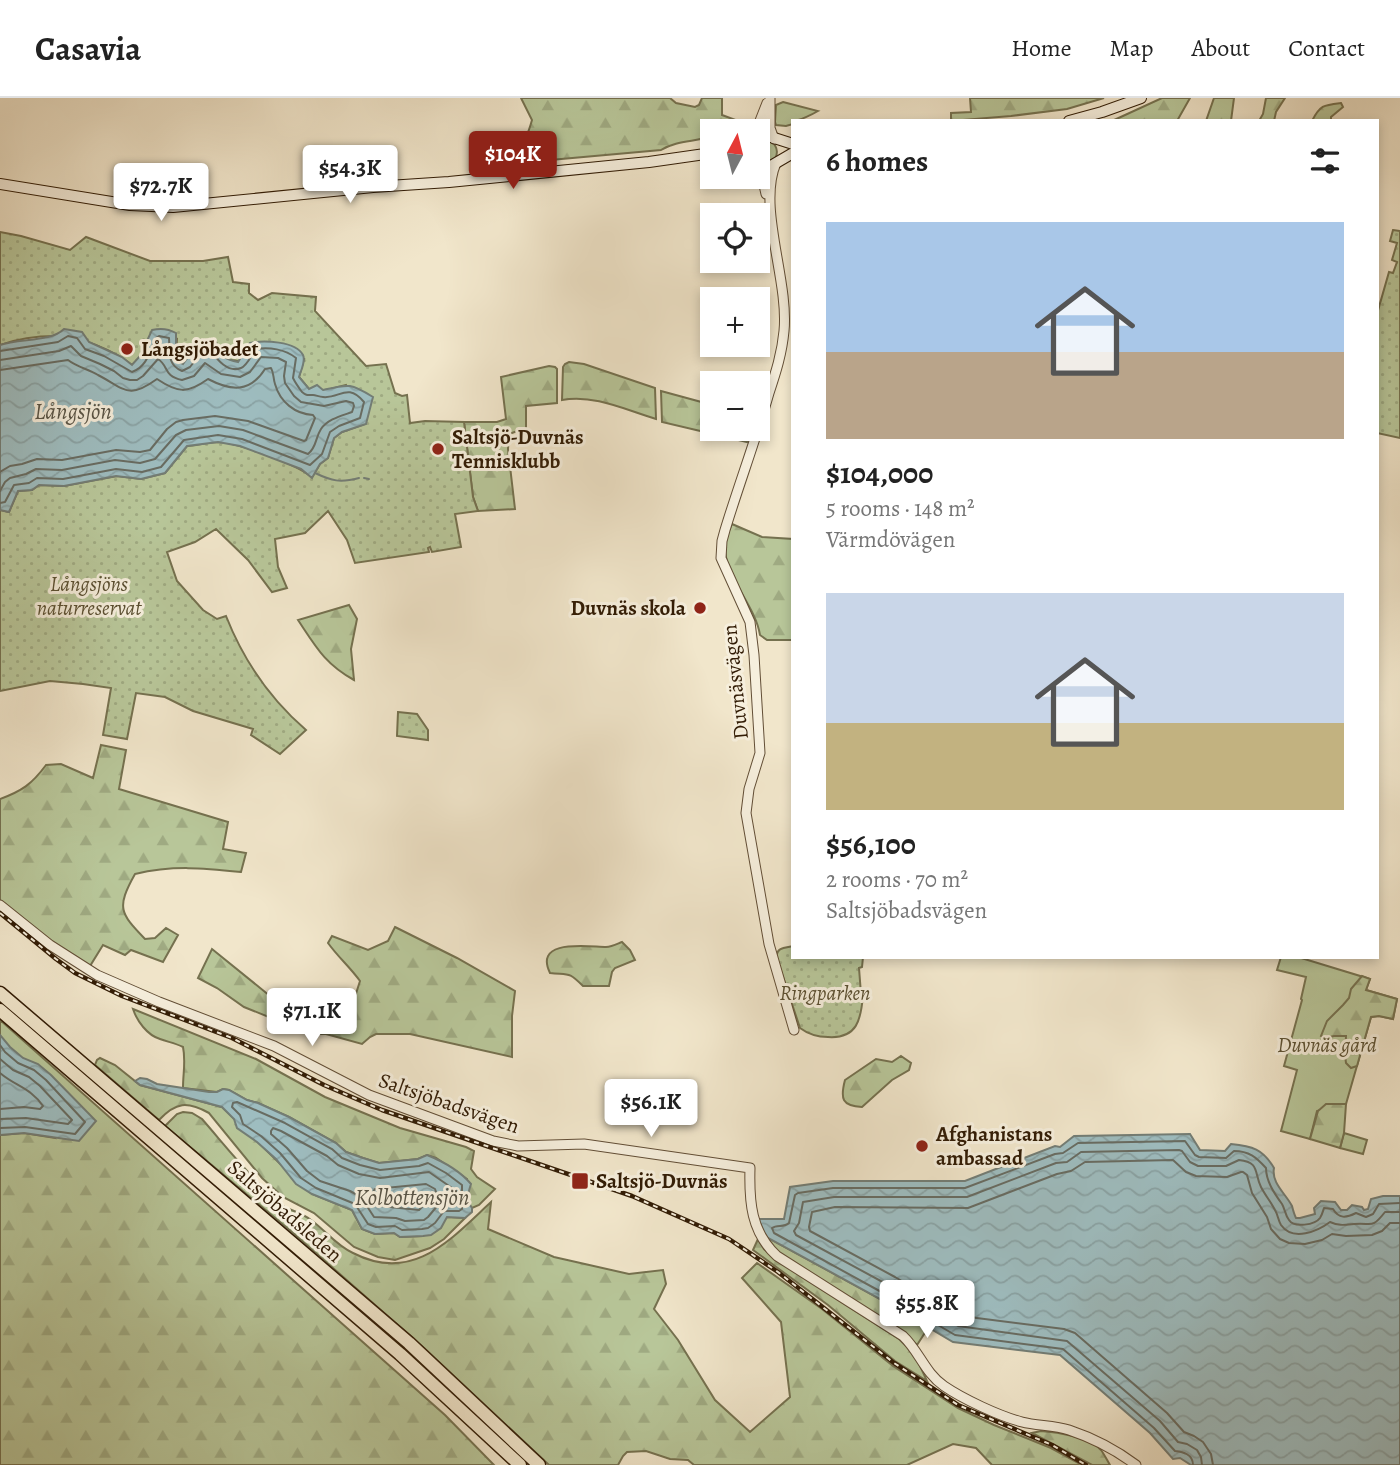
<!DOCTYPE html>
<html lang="en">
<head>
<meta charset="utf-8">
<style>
	:root { --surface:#fff; --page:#f6f6f6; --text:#222; --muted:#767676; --line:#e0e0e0; --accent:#8f2418 }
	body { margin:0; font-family:Alegreya,serif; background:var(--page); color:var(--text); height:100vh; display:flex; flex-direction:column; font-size:26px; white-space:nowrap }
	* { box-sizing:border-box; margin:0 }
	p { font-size:23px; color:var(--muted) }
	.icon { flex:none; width:38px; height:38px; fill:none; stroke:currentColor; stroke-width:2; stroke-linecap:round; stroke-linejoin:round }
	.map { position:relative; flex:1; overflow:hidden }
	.panel { position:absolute; left:791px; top:21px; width:588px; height:840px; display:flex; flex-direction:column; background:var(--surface); border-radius:0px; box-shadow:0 4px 10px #0003 }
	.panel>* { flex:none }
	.needle { width:46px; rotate:7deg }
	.buttons { position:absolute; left:700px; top:21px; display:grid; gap:14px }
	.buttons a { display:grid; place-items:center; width:70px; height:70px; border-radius:0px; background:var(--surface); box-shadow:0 4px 10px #0003; font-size:35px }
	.price { position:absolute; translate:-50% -60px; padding:0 16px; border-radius:7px; background:#fff; color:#222; font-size:23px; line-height:46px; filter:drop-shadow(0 2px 4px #0008) }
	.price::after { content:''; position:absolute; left:50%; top:42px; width:21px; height:16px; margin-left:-10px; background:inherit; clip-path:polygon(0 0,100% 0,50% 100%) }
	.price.on { background:var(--accent); color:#fff }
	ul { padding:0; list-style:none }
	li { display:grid; align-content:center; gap:14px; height:371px; padding:0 35px }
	li span { display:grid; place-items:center; height:217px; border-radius:0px; color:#555 }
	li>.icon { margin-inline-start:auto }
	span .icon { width:126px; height:126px; fill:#fffc; stroke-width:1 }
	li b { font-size:30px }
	h2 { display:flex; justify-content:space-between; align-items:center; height:84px; padding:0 35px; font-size:30px }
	header { display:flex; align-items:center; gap:42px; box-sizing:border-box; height:98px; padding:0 35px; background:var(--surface); border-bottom:2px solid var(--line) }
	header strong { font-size:33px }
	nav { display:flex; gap:38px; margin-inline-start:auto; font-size:24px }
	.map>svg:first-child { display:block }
	.green { fill:#b8c699; stroke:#75714f; stroke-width:2 }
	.forest { fill:url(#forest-firs); stroke:#75714f; stroke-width:2 }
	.park { fill:url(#park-dots); stroke:#75714f; stroke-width:2 }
	.water { fill:url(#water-waves); stroke:#737d75; stroke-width:2 }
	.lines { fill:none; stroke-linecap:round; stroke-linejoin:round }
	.shore { stroke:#686c62; stroke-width:2 }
	.stream { stroke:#737d75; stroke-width:2 }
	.tertiary-casing { stroke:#624e36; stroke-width:11 }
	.secondary-casing { stroke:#321c05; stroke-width:12 }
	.motorway-casing { stroke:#321c05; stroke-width:15 }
	.tertiary { stroke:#f6efdd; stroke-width:9 }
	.secondary { stroke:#f6efdd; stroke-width:10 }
	.motorway { stroke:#f1e6cb; stroke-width:12 }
	.rail-casing { stroke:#321c05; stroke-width:4.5 }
	.rail { stroke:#f6efdd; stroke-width:2; stroke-dasharray:5; stroke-linecap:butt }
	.poi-dot { fill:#8f2418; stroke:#f6efdd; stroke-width:2.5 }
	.labels { text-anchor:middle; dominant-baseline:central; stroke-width:6; stroke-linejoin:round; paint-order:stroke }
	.poi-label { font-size:21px; font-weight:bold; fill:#321c05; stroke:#f6efdd; text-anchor:start }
	.park-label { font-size:21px; font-style:italic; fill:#5a4f31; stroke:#f6efdd }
	.street-label { font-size:21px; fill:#321c05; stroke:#f6efdd }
	.water-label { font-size:23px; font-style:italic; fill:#585446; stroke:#f6efdd }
</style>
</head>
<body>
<header>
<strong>Casavia</strong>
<nav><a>Home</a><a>Map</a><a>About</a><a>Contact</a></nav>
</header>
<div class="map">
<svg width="1400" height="1367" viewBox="0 0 1400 1367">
	<defs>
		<pattern id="forest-firs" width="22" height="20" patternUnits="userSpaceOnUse" patternTransform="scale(1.75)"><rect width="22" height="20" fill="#b8c699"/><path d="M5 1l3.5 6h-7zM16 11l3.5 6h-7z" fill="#9faa82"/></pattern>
		<pattern id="park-dots" width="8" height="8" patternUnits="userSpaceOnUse" patternTransform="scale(1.75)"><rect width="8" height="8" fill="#b8c699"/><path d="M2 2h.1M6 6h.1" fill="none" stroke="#9faa82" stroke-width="1.8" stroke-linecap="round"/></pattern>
		<pattern id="water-waves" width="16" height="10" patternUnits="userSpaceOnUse" patternTransform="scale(1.75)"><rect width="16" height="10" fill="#9ebdc0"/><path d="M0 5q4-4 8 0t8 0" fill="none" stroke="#89a2a4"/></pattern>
	</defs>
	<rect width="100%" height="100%" fill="#f1e6cb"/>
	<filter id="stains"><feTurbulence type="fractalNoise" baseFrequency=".00286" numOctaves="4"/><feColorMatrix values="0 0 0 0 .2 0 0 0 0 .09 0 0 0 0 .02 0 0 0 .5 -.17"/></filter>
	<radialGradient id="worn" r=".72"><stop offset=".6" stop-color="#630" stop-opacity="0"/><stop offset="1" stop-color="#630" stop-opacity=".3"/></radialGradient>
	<!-- green -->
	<path class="green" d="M783,4L818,13C813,16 799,23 793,23V26L786,28L776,27L775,24L776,7Z
		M761,41L770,42C779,49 779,58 771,66H758V42Z
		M1281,859H1298L1370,881L1366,892L1397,901L1393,921L1379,918L1371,919L1346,1006H1340L1317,1013L1310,1041L1281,1033L1297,972L1284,968L1302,902L1301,901L1306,879L1277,872Z
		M1344,1035L1367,1042L1363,1056L1340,1050Z"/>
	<!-- forest -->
	<path class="forest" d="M521,0H670L676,5L695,9L699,7L702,0H722V17L749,27L747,30L726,33H712V38C696,44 677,42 661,52L528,64L491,71L489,53C520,51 523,54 532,22Z
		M970,0H1104L1067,11L1011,18L951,23V15L971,14Z
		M1162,0H1190L1177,23H1112Z
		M1214,0H1234L1231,23H1206Z
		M1266,0H1285L1276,14L1274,23H1259L1263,16Z
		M1341,5L1343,9L1331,19V23H1312C1320,7 1324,7 1341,5Z
		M569,264L584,266L655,290L656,321C626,312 594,296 562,302L563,269L565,266Z
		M549,268L555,269L557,271V305L526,308V330L509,336L508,351L515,411L478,413L473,399L464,324H497L506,321L501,279Z
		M661,293L705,305L712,309V331H748L751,334L747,344L662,324Z
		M732,426L762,439L793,441V542H767L760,537C755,505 719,474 726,442C727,436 730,431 732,426Z
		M349,507L357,521L351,551L354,582C325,566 316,549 298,522Z
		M101,647L126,652L119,691L228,724L223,751L246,755L241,774C203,770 173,767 135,776C116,810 120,815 145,841L155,840L166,830L178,837L163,864L131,852L125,857L103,847L90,868L49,842L0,802V701C22,693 32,686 46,667L61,666L93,680Z
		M395,829L457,860L515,893L512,918V959L410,936H376L370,939L362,946L326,936H311L244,909L217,890L198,880L212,851L270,898L301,920L328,923L335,916L353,905L360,883C350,869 338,859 328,845L332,838L368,852L388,843Z
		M622,844L630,852L635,862L615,870L612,874L609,888H583C568,873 569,877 550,875C533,840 589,849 606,849C612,849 617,846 622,844Z
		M1362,878L1370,881L1366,892L1397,901L1393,921L1379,918L1371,919L1357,968L1351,970L1346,965L1345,957L1346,938H1334L1325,940L1321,938L1327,923L1343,907L1349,900L1351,891Z
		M133,911L256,961L325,999L400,1030L466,1049L474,1053L471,1071L477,1079L495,1091L479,1107L472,1110L468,1105L467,1081L436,1060L427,1057L418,1061L379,1065L363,1060L346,1054L336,1045L289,1019L258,1005L247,1002L229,992L223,991L217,994L183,990C183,975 186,963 183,949C175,945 168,944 160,941C147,937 137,923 133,911Z
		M0,922L445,1317L494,1367H0V1037L24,1035L55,1040L0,945Z
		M901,958L911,965L909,972L892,982L862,1009C842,1008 840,1001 845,982L876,961L892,964Z
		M100,960L115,967L140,987L222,1009L306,1091L312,1096L352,1112L362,1131L375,1136L394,1135L400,1139L423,1138L447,1119L465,1120L444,1141L430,1150L395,1162L378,1159L354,1149L314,1115L283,1099L262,1080L209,1015C187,1003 176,1004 159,1022L95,967L97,962Z
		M1326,1006H1346L1344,1035L1340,1050L1310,1041L1318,1013Z
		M183,1014L192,1015L202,1021C223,1045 243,1071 267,1093C272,1098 277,1104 282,1107C291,1113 302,1115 311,1122C325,1132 337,1148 353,1155C413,1186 451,1141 491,1104L488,1131L554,1159L629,1176L663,1172L666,1186L654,1211L678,1242L715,1302L750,1334L790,1299L781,1224L742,1180L757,1165L822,1211L893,1268L958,1310L994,1327L1051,1350L1082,1367H992L976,1350L953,1346L907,1367H694L688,1362L670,1361L646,1353L627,1354L623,1358L618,1367H549L424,1250L292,1134L165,1028L177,1016Z
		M761,1136L882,1202L928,1230L917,1247L905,1236L781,1157Z
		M758,1141L764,1151L775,1161L899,1241L915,1257L927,1283L895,1263L828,1207L753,1152Z
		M1041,1333C1057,1334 1090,1339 1101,1352C1104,1356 1107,1362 1110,1367H1092L1032,1335Z"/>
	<!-- park -->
	<path class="park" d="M1393,132L1400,133V340L1377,335V216L1389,174L1393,175L1397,164L1392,162L1397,145L1390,143Z
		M0,134L21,138L70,152L86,139L150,163H203L228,159L233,184L249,186V195L258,202L272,195L316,199L315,213L366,268L386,266L395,295L402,298L407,297L410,325L425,323L464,324L473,399L478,413L455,416L461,449L432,454L430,449L428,450L429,454L355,465L347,442L328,413L305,435L275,441L278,469L287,490L272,494L248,462L216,431L195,444L167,454L177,483L203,512L217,521L226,518C243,561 270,601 306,632L280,656L251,637L253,631L193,613L165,599L136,595L127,641L103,637L111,590L83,586L50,583L0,593V412L9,414L18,393L32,392L39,387L64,388L117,378L141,381L165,375L187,348C198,347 209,344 220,344C242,346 295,366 312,379L320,366L328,360L334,340L342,334L365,326L346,287L323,293L309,291L299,279L304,261C289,262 233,268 224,259C220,255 219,249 216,244L200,247L183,266L179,264L176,256L177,241L146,246L141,258L132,267C115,253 78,237 55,238C37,238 17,241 0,247Z
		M398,614L417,616L428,632V642L397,638Z
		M793,848V859H863L862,869L859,870L861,896L863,897C861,922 857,941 828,939C818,939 808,936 800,930L776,858C778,849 785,850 793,848Z"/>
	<!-- water -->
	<path class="water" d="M64,231L82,234L89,244L122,259L132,267L140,258L152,232C160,230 169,231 176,235V256L179,264L183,266L196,248L215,244C227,255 215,259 238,264L250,245C263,242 296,243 303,257C306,263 301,272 299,279L309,291L317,287L323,292C349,286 350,285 373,299L366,326L342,334L334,340L328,360L320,366L312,380L301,371L240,348L218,344L187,348L165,375L141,381L116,378L64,388L39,387L32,392L18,393L9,414L0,412V247C19,240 51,244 64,231Z
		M0,937L10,949L23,960L38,966L51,977L96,1023L79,1043L24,1035L0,1037Z
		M140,980L147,981L157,986L209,994H217L223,991L229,992L247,1002L258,1005L289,1019L336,1045L346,1054L363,1060L379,1065L418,1061L427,1057C442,1063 460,1073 471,1086C468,1095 466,1102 472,1110V1114L465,1120L447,1119L441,1130L431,1137L423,1138L400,1139L394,1135L375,1136L362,1131L352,1112L312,1096L296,1086L276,1061L257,1044L237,1030L234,1021L222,1009L140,987L135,983Z
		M1190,1036L1200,1052L1225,1053L1231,1046C1252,1048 1263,1051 1274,1070C1271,1085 1286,1096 1292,1108C1293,1112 1294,1116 1296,1120H1300L1315,1116L1314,1110L1321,1103L1335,1104L1341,1112H1347L1352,1107L1362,1109L1364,1112L1368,1111L1371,1101L1383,1098H1400V1367H1191L1180,1360L1173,1361L1150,1335L1060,1257L953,1244L882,1202L761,1136L759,1121H784L790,1089L833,1083H965L1055,1048L1060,1049L1074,1038Z"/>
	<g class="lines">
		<!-- shore -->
		<path class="shore" d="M0,253L58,244L68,238L77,240L85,251L104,258L132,274C147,269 150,253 156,240L159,238L169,240C170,254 167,267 182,273L190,269L202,254L212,253C217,262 228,275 241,270C247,268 252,256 256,251C269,249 285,251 296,260L293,280C295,284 299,290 302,294C307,298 307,297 313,297C316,297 319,299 323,299C340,301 347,284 364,304L360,320L339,328L330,334L322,356L310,367L242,341L218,337L184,342L161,369L142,374L116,371L63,381L37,380L29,385L14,387L5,404L0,405
			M0,262L59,253L71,248L81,258L100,266L114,273L123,280L130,282H137L143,278L158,261C169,268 163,278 182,282L194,278L205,265L221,276L240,279L250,274L261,259L278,260L286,264L284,278L285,285L294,298L301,304L324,308L346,303L353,305L354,308L352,314C341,318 328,321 321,331C315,340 317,349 308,356L243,332L219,328L186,332L176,337L155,361L140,365L115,362L62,372L36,371L26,376L10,380L5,384L0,393
			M0,272L68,262C77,269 88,271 98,277C125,291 128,302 157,281C178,295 187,296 208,281C231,293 250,295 265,271L271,270C274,275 273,280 275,286C280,304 295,316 313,317L315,320L306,342L304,343L248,323L215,318L183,322L176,324L167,331L150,352L140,354L116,352L62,362L37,361L22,366L10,368L0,374
			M0,947L5,954L18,965L34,972L46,982L85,1024L75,1036L25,1029L0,1030
			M0,961L13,972L29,979L40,988L72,1022L68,1026L26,1020L0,1021
			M0,975C15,988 31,990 43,1008L40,1011L24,1009L0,1011
			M237,1004L285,1025L332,1051L342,1060L360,1067L380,1072L419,1068L428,1065L446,1075L462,1087V1111L459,1113H444L435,1125L428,1130L422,1131L402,1132L395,1128L376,1129L368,1126L355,1106L316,1090L301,1080L280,1055L261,1038L243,1026L240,1017L232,1009L233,1005Z
			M273,1030L281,1033L327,1058L338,1067L359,1076L380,1080L429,1074L452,1090V1101L438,1107L428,1119L424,1122L405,1123L396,1120L374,1119L361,1099L350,1093L320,1083L307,1073L287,1050L271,1036V1033Z
			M426,1086L435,1091L436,1094L419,1112L380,1108L372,1095L375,1091Z
			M1193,1367C1193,1356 1183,1354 1175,1353L1154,1330L1063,1251L955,1237L885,1196L774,1135L772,1130C777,1126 784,1130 789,1125L795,1097L798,1095L833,1090H965L1055,1056L1063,1055L1078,1045L1185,1043L1195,1057L1199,1059L1226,1060L1234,1053C1249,1053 1256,1059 1266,1070C1266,1083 1274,1095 1282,1106C1285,1111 1285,1117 1289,1122C1294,1130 1315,1127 1320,1120C1322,1117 1323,1113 1324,1110L1333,1111C1339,1121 1346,1120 1356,1115L1366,1119L1373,1116L1379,1106L1400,1105
			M1202,1367L1201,1359L1197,1352L1187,1346L1178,1344L1160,1323L1067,1243L958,1228L890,1188L796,1137L794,1133L799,1125L803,1104L834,1099H967L1056,1065L1067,1064L1081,1054L1179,1052L1182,1053L1190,1064L1198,1068H1226L1239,1062C1260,1064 1254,1075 1261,1089C1265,1097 1271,1104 1275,1112C1278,1117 1278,1122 1281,1127C1293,1144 1318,1133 1330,1124C1339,1128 1344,1127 1354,1126C1372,1124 1371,1132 1385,1114H1400
			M1213,1367L1211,1356L1203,1344L1194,1338L1184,1334L1167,1315L1075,1235L1064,1231L961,1218L895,1179L810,1133L809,1129L812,1114L835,1109L968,1110L1057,1076L1071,1073L1085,1064L1173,1062L1186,1074L1196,1078L1227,1079L1241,1074H1243L1247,1077L1252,1095L1267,1119L1271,1131L1280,1141L1289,1145L1305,1146L1322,1142L1332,1136L1346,1138L1372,1137L1382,1133L1390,1125H1400"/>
		<!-- stream -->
		<path class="stream" d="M315,375C332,383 340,385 359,380
			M364,380L369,381"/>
		<!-- tertiary casing -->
		<g class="tertiary-casing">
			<path id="tertiary" d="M770,0V30L774,41
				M756,33L767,5
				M776,65C757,109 789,182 784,233C782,255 776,274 769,295C756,341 739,386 725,432L722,443L721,460L750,524L754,557L760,655L749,691L746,715L769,846L794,932
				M758,71L762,78L766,96
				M0,807L50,847L97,877L159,904L274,948L369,997L493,1043L518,1048L584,1046L750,1070C749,1104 751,1134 777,1158L903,1238C919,1253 925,1275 944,1288C963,1301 999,1318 1022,1324C1037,1328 1054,1327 1069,1332C1093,1340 1116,1352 1136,1367"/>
		</g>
		<!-- secondary casing -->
		<g class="secondary-casing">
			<path id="secondary" d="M1069,23L1102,14L1141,0
				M758,38L765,37L793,46
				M758,69H769L793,55
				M0,86L130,107L173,109L373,89L449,84L649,64L712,55"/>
		</g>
		<!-- motorway casing -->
		<g class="motorway-casing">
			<path id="motorway" d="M0,895L409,1245L539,1367
				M0,912L400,1256L520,1367"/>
		</g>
		<!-- tertiary -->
		<use href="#tertiary" class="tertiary"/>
		<!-- secondary -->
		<use href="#secondary" class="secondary"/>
		<!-- motorway -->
		<use href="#motorway" class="motorway"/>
		<!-- rail casing -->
		<g class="rail-casing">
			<path id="rail" d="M0,815L56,861L75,875L122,898L232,940L324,987L382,1012L632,1098L729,1141L778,1174L894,1265L958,1307L1052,1347L1086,1367"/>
		</g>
		<!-- rail -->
		<use href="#rail" class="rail"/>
	</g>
	<!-- markers -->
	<g class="poi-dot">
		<circle cx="127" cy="251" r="7"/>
		<circle cx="438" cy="351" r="7"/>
		<circle cx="700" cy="510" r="7"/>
		<circle cx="922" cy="1048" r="7"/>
		<rect x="571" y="1074" width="18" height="18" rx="3.5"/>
	</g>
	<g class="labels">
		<!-- poi labels -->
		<g class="poi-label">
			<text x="141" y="251">Långsjöbadet</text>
			<text x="452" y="339">Saltsjö-Duvnäs<tspan x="452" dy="24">Tennisklubb</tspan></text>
			<text x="686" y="510" text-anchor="end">Duvnäs skola</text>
			<text x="936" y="1036">Afghanistans<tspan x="936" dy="24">ambassad</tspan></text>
			<text x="596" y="1083">Saltsjö-Duvnäs</text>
		</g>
		<!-- park labels -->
		<g class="park-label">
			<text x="89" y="486">Långsjöns<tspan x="89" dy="24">naturreservat</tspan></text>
			<text x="825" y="895">Ringparken</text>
			<text x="1327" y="947">Duvnäs gård</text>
		</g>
		<!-- street labels -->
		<g class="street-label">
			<text transform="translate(735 584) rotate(-96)">Duvnäsvägen</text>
			<text transform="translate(449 1005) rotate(19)">Saltsjöbadsvägen</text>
			<text transform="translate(285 1113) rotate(41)">Saltsjöbadsleden</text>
		</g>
		<!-- water labels -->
		<g class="water-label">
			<text x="73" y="313">Långsjön</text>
			<text x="412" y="1099">Kolbottensjön</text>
		</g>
	</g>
	<rect width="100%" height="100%" filter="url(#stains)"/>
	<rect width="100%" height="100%" fill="url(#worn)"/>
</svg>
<div class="buttons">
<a><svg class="needle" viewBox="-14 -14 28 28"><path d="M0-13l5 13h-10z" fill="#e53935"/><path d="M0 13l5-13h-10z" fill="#767676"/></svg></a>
<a><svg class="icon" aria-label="locate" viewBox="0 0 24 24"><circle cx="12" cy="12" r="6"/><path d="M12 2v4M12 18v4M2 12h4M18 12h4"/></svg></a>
<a>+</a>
<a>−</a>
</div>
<b class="price on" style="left:513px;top:93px">$104K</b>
<b class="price" style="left:350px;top:107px">$54.3K</b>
<b class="price" style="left:161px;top:125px">$72.7K</b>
<b class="price" style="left:312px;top:950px">$71.1K</b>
<b class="price" style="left:651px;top:1041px">$56.1K</b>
<b class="price" style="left:927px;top:1242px">$55.8K</b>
<section class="panel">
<h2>6 homes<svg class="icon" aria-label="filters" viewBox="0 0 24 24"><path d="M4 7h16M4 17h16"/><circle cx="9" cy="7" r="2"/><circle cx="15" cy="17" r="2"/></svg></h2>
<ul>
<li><span style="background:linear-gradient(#a9c7e8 60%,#b9a48a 0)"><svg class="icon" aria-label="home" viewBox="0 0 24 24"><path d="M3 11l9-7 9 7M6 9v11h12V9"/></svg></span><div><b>$104,000</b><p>5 rooms · 148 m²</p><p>Värmdövägen</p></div></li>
<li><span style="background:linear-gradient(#c9d6e8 60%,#c2b280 0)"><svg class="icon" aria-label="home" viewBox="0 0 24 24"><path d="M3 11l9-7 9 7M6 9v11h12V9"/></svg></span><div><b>$56,100</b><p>2 rooms · 70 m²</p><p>Saltsjöbadsvägen</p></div></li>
</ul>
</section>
</div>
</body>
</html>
